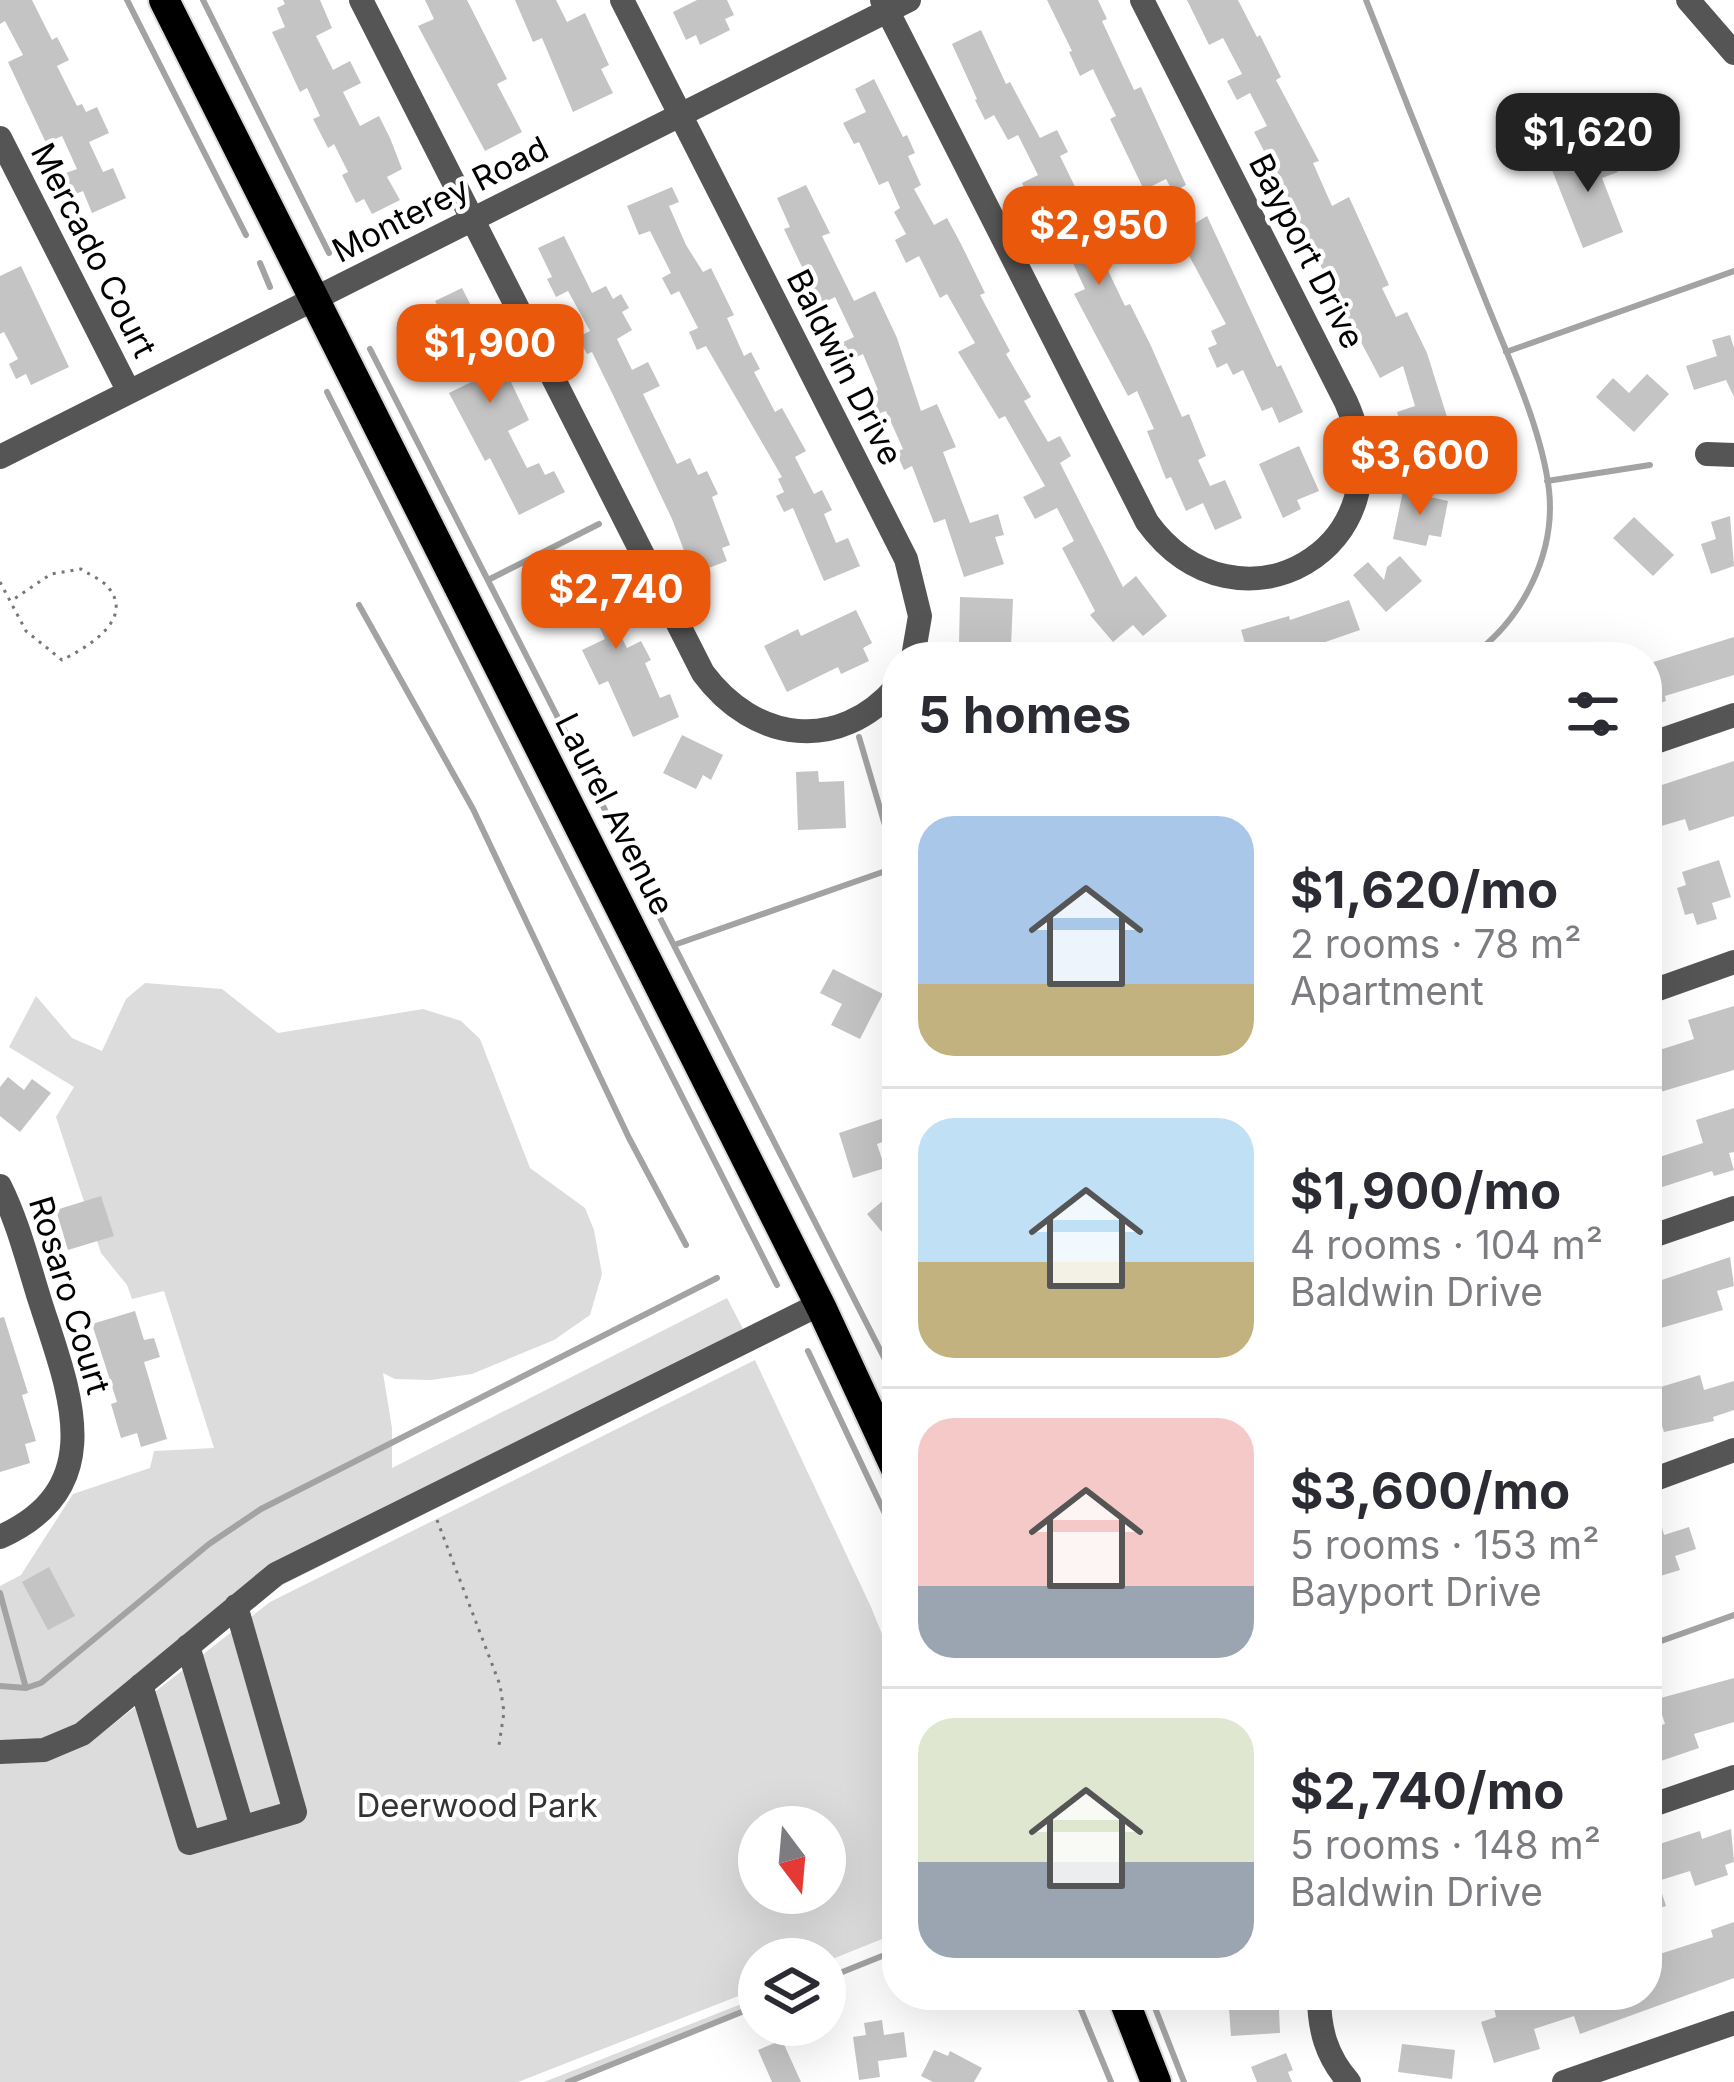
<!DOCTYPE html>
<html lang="en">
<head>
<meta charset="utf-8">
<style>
	:root { --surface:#fff; --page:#f7f7f7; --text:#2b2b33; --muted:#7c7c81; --line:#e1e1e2; --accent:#ea580c }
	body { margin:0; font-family:Inter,sans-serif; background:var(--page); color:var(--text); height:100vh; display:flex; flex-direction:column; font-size:45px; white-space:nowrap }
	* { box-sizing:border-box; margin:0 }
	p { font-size:39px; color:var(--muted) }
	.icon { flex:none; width:66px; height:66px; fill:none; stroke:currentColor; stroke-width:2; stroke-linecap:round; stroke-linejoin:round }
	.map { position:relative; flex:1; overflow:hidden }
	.sheet { position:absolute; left:882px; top:642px; width:780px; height:1368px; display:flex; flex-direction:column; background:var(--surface); border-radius:48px; box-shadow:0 12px 48px #0002 }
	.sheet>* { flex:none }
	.needle { width:78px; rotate:164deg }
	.buttons { position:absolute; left:738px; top:1806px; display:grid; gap:24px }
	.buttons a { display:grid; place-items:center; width:108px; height:108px; border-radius:50%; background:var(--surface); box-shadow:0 12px 48px #0002; font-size:60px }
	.price { position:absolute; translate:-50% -102px; padding:0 27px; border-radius:24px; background:var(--accent); color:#fff; font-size:39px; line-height:78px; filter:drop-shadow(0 3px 6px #0008) }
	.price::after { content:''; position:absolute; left:50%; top:72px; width:36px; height:27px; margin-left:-18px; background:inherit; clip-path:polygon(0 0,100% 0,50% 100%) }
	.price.current { background:#222; color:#fff }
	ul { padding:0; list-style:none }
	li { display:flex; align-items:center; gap:36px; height:300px; padding:0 36px }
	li+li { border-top:3px solid var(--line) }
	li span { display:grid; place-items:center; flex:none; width:336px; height:240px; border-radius:36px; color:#555 }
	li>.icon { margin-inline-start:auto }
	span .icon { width:144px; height:144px; fill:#fffc; stroke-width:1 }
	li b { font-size:51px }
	h2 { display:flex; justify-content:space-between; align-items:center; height:144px; padding:0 36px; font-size:51px }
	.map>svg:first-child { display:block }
	.green { fill:#dcdcdc; fill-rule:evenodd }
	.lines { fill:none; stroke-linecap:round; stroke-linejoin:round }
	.stream { stroke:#a3a3a3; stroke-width:6 }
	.building { fill:#c4c4c4 }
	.major-casing { stroke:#dbdbdb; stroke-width:34 }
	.path { stroke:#777; stroke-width:3; stroke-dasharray:3 6; stroke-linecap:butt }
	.minor { stroke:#555; stroke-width:24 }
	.major { stroke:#000; stroke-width:30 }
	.labels { text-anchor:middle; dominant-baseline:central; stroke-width:9; stroke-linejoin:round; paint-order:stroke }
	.street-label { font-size:33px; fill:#000; stroke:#fff }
	.park-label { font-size:33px; fill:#333; stroke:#fff }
</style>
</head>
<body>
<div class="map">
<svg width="1734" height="2082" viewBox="0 0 1734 2082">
	<rect width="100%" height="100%" fill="#fff"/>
	<!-- green -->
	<path class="green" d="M145,983L222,989L278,1033L423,1009L461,1021L480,1039L530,1168L585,1208L594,1230L602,1274L590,1315L554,1340L472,1374L431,1380L395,1379L383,1373L392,1428V1468L727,1298L754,1350L266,1593L97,1724L0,1751V1586L21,1575L73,1494L150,1468L154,1451L214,1448L164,1291L132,1299L127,1285L101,1253L56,1117L74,1087L9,1047L36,996L72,1038L102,1051L126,999Z
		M755,1360L871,1607L897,1671V1933L825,1962L759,1959V1988L518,2082H0V1761L102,1733L270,1602ZM759,1827H825V1893H759Z
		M759,1997V2004L565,2082H544Z"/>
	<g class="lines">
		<!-- stream -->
		<path class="stream" d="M127,0L246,235
			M203,0L329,253
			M1366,0C1405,100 1445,199 1485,299C1508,357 1542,429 1549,490C1556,554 1522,621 1470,657
			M260,263L270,287
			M370,349L897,1383
			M1506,352L1734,271
			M327,392L777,1285
			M1547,481L1650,465
			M488,580L599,524
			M359,605L473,809L629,1138L686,1245
			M859,737L897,866
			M674,945L897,867
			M808,1351L897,1539
			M0,1593L26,1688
			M1647,1646L1734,1615
			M0,1686L26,1688L41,1683L209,1544L261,1509L717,1278
			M825,1979L897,1950
			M1075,1995L1111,2082
			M1150,1995L1184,2082
			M568,2082L759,2005"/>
	</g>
	<!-- building -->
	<path class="building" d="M0,0H32L52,40L57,37L69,60L57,66L77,106L82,104L86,112L97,107L109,133L89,142L103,172L113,168L126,198L92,213L83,191L73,195L63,174L77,169L62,136L46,143L8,62L23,55L5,21L0,24Z
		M283,0H320L332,28L316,36L333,70L350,61L361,83L343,92L360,126L379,116L390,138L402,169L387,177L400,200L372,214L364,199L356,203L342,175L348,172L334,144L328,148L313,119L320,116L307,88L300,92L272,32L285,27L277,8L285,4Z
		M425,0H467L507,79L497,84L522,132L485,151L418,26L434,19Z
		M515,0H556L567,22L585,13L609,65L601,69L613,93L573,112L542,38L533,42Z
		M697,0H727L734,15L725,19L730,30L700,45L696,35L686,40L673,12Z
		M1047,0H1098L1107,19L1102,21L1134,90L1141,87L1186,185L1173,192L1166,179L1144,190L1110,119L1116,116L1103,90L1093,69L1080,76L1069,52L1072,51Z
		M1187,0H1238L1257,37L1260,35L1281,77L1276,80L1319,161L1313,163L1332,206L1349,197L1389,285L1382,288L1396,317L1407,312L1427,353L1448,420L1404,434L1397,412L1415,406L1403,366L1380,378L1307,240L1267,149L1264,151L1254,132L1267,126L1250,93L1237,100L1227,81L1242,74L1223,38L1209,45Z
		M981,30L1006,84L1010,82L1040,138L1057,130L1068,152L1060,156L1098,234L1092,237L1125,306L1130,304L1151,346L1182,417L1189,414L1206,456L1198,460L1210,486L1225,480L1242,518L1215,530L1203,503L1186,511L1171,477L1166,479L1147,431L1154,429L1137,391L1128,396L1074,294L1085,289L1072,261L1080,257L1061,219L1043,228L1022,183L1038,175L1018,135L1008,140L994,115L985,120L975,100L977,99L952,44Z
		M874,79L903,137L907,135L915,153L908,156L921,185L914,189L934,225L947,218L961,244L985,293L980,295L1010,351L1006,354L1031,397L1024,401L1048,442L1060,436L1071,456L1060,463L1123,587L1136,576L1167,616L1143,636L1133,625L1113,642L1090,615L1095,611L1062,548L1074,541L1057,508L1035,519L1023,497L1045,486L1005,416L999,419L958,352L975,343L947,294L940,298L919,256L906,263L895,240L906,234L894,212L900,208L888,181L879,185L859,142L854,144L843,123L866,112L855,89Z
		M1590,150L1593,157L1609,150L1618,172L1602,178L1623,232L1583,248L1550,165Z
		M806,185L830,233L822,236L854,301L875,291L897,338L921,411L937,404L956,447L943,452L970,523L998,514L1004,535L995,537L1004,564L964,577L945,519L934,523L912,466L904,470L896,452L903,449L886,411L875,415L867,394L878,390L863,354L849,361L841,343L854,337L835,297L820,305L784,229L790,227L777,198Z
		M672,187L679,202L669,206L686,245L703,272L711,268L734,315L727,318L744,356L751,352L760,369L754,372L775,412L782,408L806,451L795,457L814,494L822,490L832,510L824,514L836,543L848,538L860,566L824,581L793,508L784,512L776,496L784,492L778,479L782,477L706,346L697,350L689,332L698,328L679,291L671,295L662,278L671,273L650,231L639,235L627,206Z
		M1187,211L1194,224L1207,216L1277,367L1281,365L1303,412L1279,423L1272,407L1262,411L1243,370L1233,375L1227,363L1217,368L1208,348L1217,344L1211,331L1226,324L1187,252L1170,261L1153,229Z
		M564,236L592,293L606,286L613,299L621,294L629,308L622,312L632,330L617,339L632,370L648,362L660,386L643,394L677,464L690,458L698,475L707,471L718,494L712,497L730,545L722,548L727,561L693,574L672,519L613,395L592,352L587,354L578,337L590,331L568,291L556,297L547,279L552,277L538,248Z
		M21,266L69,367L31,385L26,374L16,379L9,364L18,359L4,332L0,334V276Z
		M462,288L484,331L475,335L491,369L502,363L529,420L508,431L527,468L539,463L545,475L554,471L565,492L519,515L490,458L485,461L449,393L471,382L453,346L439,353L426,327L444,318L435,301Z
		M1730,335L1734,348V397L1726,380L1694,390L1686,366L1717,356L1712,340Z
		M1647,374L1669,394L1634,432L1596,397L1613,378L1629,393Z
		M1299,446L1319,491L1297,500L1301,509L1283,518L1259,464Z
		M1403,491L1448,501L1441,537L1429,535L1426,546L1393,539Z
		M1730,516L1734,566L1711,574L1701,544L1716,539L1711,522Z
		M1634,517L1674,555L1653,576L1613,538Z
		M1400,556L1422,581L1386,612L1353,575L1368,562L1384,580L1387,567Z
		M604,562L612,581L607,583L621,612L611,617L627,648L641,641L651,660L645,663L660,698L670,694L679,717L633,737L608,681L599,685L582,650L605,639L593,613L583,617L576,603L559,611L548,589Z
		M960,597L1013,599L1011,646L959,644Z
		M1349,600L1360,630L1282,657H1249L1241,630L1289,616L1290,620Z
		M856,610L872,643L863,648L869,661L841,674L838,667L787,692L764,646L798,629L801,636Z
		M1734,637V675L1665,696L1666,701L1647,707V664Z
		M682,735L723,755L711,780L703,775L696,789L663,773Z
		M1734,761V816L1689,831L1685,819L1658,827L1647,790Z
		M818,771L819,782L844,781L846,828L798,830L796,772Z
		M1719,860L1731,897L1712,903L1717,919L1697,925L1693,913L1685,915L1677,888L1686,885L1682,872Z
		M833,969L883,994L860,1039L831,1025L842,1004L820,993Z
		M1734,1006V1070L1647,1096V1054L1694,1039L1688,1020Z
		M8,1077L24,1090L32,1079L51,1093L20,1132L0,1116V1087Z
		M1734,1108V1152L1729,1153L1734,1170L1714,1176L1712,1171L1653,1190L1647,1161L1703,1143L1696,1120Z
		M884,1118L891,1139L877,1144L885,1168L853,1178L839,1133Z
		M897,1189V1250L867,1214Z
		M101,1196L114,1236L68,1250L56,1210Z
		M1730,1257L1734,1286L1717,1291L1723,1310L1647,1332V1285Z
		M135,1311L144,1340L154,1338L160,1357L144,1362L167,1439L141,1447L137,1433L121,1438L111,1404L117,1402L92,1324Z
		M4,1317L28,1393L22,1395L36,1441L25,1444L30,1463L0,1472V1318Z
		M1700,1375L1704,1390L1734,1381V1410L1713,1417L1714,1421L1664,1432L1651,1390Z
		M1661,1524L1664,1535L1689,1527L1696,1549L1675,1556L1680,1570L1657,1577L1647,1547V1529Z
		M49,1567L75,1616L48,1630L22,1582Z
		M1734,1678V1722L1694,1734L1699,1748L1655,1763L1647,1729L1665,1724L1657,1699Z
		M1731,1829L1734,1862L1725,1865L1728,1875L1695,1886L1690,1871L1658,1881L1666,1906L1647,1912V1848L1700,1831L1702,1839Z
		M1734,1922V1978L1580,2034L1574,2016L1534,2029L1540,2049L1494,2063L1481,2022L1496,2017L1494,2008L1511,2003L1513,2008L1551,1995H1647V1958L1713,1937L1711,1930Z
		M1228,1995H1267L1268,2010H1279L1280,2033L1231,2036Z
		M882,2020L884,2035L904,2032L907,2057L878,2061L880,2077L859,2080L853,2037L866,2035L864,2023Z
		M782,2040L801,2082H772L758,2050Z
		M1402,2044L1455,2050L1452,2079L1398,2072Z
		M934,2050L948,2056L950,2051L982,2068L974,2082H933L921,2076Z
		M1286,2053L1293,2070L1288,2072L1292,2082H1257L1251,2067Z"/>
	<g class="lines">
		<!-- major casing -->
		<g class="major-casing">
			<path id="major" d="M164,0L822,1309L897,1471
				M1122,1995L1156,2082"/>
		</g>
		<!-- path -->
		<path class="path" d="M0,582L26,631L62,660C86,648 137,619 107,586C101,579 88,574 81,569L51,574L11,601
			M437,1520L500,1685L504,1712L499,1745"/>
		<!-- minor -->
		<path class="minor" d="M361,0L703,673C754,742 839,754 897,686
			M622,0L906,559L920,616L913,657
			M882,0L1147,522C1237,646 1412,548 1346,402L1142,0
			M1688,0L1734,53
			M0,138L129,392
			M1707,454L1734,455
			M0,457L909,0
			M1647,745L1734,715
			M1647,993L1734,962
			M0,1186C18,1222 28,1263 40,1301C68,1389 112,1487 0,1537
			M1647,1238L1734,1208
			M1647,1482L1734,1450
			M188,1646L242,1827
			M141,1685L189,1843L295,1812L236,1606
			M0,1752L44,1750L82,1734L276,1574L820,1304
			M1647,1807L1734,1777
			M1319,1995C1319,2029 1326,2056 1349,2082
			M1564,2082L1734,2023"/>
		<!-- major -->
		<use href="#major" class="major"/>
	</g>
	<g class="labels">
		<!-- street labels -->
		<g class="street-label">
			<text transform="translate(440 199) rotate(-27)">Monterey Road</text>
			<text transform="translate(94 250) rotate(63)">Mercado Court</text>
			<text transform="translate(1307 251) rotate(63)">Bayport Drive</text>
			<text transform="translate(845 367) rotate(63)">Baldwin Drive</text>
			<text transform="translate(615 814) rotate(63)">Laurel Avenue</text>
			<text transform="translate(70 1295) rotate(73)">Rosaro Court</text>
		</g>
		<!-- park labels -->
		<g class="park-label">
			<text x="477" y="1805">Deerwood Park</text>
		</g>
	</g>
</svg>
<div class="buttons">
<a><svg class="needle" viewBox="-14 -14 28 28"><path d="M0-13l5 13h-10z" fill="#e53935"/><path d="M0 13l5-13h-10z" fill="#7c7c81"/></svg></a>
<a><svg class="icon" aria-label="layers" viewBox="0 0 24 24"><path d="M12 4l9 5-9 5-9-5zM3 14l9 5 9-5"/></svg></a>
</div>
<b class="price current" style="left:1588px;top:195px">$1,620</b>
<b class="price" style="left:1099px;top:288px">$2,950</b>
<b class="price" style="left:490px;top:406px">$1,900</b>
<b class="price" style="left:1420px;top:518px">$3,600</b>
<b class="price" style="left:616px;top:652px">$2,740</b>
<section class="sheet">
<h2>5 homes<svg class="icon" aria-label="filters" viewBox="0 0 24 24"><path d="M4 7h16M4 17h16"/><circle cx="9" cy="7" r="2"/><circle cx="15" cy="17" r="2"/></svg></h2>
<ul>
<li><span style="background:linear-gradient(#a9c7e8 70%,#c2b280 0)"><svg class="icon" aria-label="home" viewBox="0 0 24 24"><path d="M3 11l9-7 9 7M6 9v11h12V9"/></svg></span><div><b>$1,620/mo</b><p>2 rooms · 78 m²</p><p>Apartment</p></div></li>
<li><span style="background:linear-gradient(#bfe0f5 60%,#c2b280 0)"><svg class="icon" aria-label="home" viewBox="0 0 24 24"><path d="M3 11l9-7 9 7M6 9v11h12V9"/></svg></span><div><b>$1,900/mo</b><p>4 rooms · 104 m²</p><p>Baldwin Drive</p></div></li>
<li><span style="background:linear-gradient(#f6c9c9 70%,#9aa5b1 0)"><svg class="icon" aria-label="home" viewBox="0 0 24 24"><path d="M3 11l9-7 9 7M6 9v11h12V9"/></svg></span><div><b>$3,600/mo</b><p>5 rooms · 153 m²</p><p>Bayport Drive</p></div></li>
<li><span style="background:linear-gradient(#dfe7d0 60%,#9aa5b1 0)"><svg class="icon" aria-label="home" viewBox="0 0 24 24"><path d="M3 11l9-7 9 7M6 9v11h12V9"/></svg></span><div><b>$2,740/mo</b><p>5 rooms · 148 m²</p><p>Baldwin Drive</p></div></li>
</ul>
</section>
</div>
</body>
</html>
